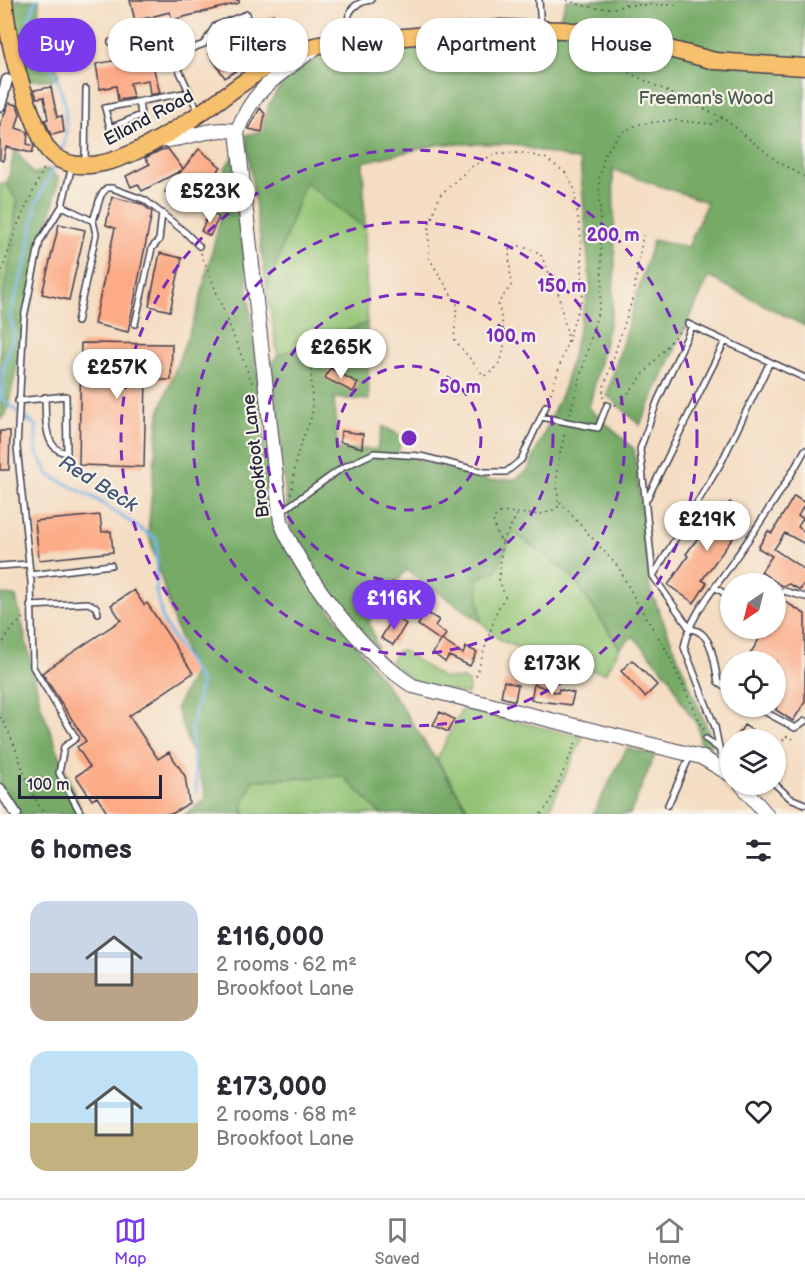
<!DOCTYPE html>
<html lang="en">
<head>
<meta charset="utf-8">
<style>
	:root { --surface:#fff; --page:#f7f7f7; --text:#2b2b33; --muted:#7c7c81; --line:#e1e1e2; --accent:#7c3aed }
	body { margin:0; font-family:"Balsamiq Sans",sans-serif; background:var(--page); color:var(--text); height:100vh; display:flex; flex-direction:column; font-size:22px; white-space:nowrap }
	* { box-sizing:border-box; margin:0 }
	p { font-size:20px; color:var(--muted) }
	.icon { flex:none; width:33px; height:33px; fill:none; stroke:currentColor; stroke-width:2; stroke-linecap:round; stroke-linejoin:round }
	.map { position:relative; height:814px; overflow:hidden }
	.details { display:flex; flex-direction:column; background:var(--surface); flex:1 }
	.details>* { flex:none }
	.hud { position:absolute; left:18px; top:18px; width:770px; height:54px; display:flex; gap:12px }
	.needle { width:39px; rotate:215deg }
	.controls { position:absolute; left:720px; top:573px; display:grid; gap:12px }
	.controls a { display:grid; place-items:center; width:66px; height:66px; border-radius:50%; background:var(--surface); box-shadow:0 2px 4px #0004; font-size:30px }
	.scale { position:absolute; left:18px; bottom:15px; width:144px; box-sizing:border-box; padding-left:6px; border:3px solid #22223b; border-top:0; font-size:16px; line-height:21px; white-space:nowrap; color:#22223b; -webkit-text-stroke:4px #f7f3e8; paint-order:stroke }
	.price { position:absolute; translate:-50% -51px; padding:0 14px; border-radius:21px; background:#fff; color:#222; font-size:20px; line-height:39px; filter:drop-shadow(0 2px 3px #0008) }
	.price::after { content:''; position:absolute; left:50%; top:36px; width:18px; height:14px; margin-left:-9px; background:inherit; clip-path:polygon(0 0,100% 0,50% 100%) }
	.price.active { background:var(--accent); color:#fff }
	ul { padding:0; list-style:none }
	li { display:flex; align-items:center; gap:18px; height:150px; padding:0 30px }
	li span { display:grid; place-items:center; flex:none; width:168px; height:120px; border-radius:18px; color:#555 }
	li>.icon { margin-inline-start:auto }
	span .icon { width:72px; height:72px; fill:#fffc; stroke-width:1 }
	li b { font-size:26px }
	h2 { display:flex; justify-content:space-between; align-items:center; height:72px; padding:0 30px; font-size:26px }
	.pill { padding:0 21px; border-radius:24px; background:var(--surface); box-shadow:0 2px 4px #0004; font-size:21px; line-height:54px }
	.pill.active { background:var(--accent); color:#fff }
	.dock { display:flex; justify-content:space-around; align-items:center; height:84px; border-top:2px solid var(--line); background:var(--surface); font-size:16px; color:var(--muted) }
	.dock a { display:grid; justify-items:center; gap:3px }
	.dock .active { color:var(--accent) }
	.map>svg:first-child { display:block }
	.green { fill:#93c474; stroke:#5a7358; stroke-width:1.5 }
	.forest { fill:#76aa66; stroke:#4c6650; stroke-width:1.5 }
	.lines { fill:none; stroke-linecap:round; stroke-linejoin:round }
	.stream { stroke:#78b4ea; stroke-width:3 }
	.building { fill:#fcab86 }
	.service-casing { stroke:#423e4f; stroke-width:8 }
	.minor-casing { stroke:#423e4f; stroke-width:13 }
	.tertiary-casing { stroke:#423e4f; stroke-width:16 }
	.primary-casing { stroke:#423e4f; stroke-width:19 }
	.path { stroke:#423e4f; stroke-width:1.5; stroke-dasharray:1.5 4.5; stroke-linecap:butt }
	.service { stroke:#fff; stroke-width:5 }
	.minor { stroke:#fff; stroke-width:10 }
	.tertiary { stroke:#fff; stroke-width:14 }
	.primary { stroke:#f7c06c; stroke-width:16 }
	.ring { fill:none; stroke:#7b2cbf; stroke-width:3; stroke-dasharray:10 8 }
	.labels { text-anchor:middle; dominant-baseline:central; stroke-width:4.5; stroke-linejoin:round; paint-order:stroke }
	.park-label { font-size:18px; fill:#4a5b4f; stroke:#f7f3e8 }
	.street-label { font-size:18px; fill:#22223b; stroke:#f7f3e8 }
	.water-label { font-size:20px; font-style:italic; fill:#405578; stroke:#f7f3e8 }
	.centre { fill:#7b2cbf; stroke:#f7f3e8; stroke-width:3 }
	.ring-label { font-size:18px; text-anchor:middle; font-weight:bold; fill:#7b2cbf; stroke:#f7f3e8; stroke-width:4.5; stroke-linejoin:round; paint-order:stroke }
</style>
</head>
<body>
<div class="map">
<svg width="805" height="814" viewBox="0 0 805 814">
	<rect width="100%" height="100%" fill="#f7f3e8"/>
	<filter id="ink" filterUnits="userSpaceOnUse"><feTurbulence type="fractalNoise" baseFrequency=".0167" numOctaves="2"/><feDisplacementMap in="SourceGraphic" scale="12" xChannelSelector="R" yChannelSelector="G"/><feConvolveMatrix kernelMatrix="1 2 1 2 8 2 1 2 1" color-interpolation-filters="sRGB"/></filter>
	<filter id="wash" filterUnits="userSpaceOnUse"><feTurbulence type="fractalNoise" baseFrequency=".008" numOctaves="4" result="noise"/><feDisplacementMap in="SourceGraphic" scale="24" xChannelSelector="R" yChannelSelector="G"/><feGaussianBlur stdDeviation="1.35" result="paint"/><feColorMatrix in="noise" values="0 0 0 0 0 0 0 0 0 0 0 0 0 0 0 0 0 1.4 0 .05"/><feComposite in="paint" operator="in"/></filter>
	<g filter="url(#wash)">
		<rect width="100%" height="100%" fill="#f4ddc2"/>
		<!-- green -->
		<path class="green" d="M305,182L365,228L367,323L278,355L267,290Z
			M0,183L7,184L17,201L10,260L0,312Z
			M513,532L572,576L620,648L605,673L535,659L536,655L500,640L481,622L477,578L496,571Z
			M402,650L443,678L463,679L468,682L469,692L467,694L418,684L390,663L398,651Z
			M462,709L583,737L547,814H471L437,759Z
			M343,776L381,814H245L243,805L253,780Z"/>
		<!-- forest -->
		<path class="forest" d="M12,0H39L38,23L49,39L59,76L51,80H28L23,68Z
			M567,0H805V326L709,277L640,425L607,395L653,240L688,247L707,202L613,170L615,265L612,312L589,408L634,449L650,589L712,740L709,752L701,749L698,726L680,700L670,678L633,636L620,648L572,576L513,532L496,571L477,578L481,622L406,570L369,621L378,649L338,608L289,525L271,364L278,355L367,323L369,400L334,398L338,450L377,449L383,426L404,437L397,454L489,481L516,479L528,470L564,388L590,284L580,161L512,144H441L363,162L365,228L305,182L267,290L246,135L262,131L269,104L284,80L320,56L551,39Z
			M15,149L33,174L48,169L59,179L6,415L0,419V312L10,260L17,201L7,184Z
			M233,156L265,440L281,540L301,571L396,698L471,814H381L343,776L253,780L243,805L245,814H186L207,797L176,708L193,673L174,622L148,533L159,413L197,311L223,208L225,168Z
			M0,594L16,597L41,706L82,814H12L0,797Z
			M627,748L655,755L630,814H593Z"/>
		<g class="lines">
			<!-- stream -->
			<path class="stream" d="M36,0L29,19L31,28C47,65 66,81 66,124C66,135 66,142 61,152
				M56,163L36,204L28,254L10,315L14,334L4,366L1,398L36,426V451L49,475L96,499L157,540L156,590L163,621L201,683L191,731L197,792"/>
		</g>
		<g id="blocks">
			<!-- building -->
			<path class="building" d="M130,0H239V3L172,20L170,12L135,21Z
				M273,14L287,37L225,78L209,54Z
				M150,54L160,93L150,95L148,80L130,83L133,98L118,100L116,86L100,89L96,64Z
				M51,87L57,117L62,116L64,132L51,135L45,120L48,119L44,97L37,98L34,90Z
				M9,103L17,105L20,114L16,128L28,132L27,144L34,146L32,153L6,147L3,161L0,160V125Z
				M260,108L265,114L262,132L249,129Z
				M168,149L183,169L199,149L221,167L187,210L165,192L182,170L142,191L138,184L131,187L126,176L150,164L145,158L161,150Z
				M112,197L142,204L152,212L128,332L94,324L115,228L106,225Z
				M210,212L219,217L210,236L201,231Z
				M59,224L85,230L69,300L42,294Z
				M160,253L182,258L170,311L149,306Z
				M81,343L172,344L171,380H146L144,467L79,465Z
				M330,368L358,383L353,392L325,378Z
				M0,431H10L9,470H0Z
				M341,431L363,434L362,448L340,442Z
				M794,496L805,503L798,516L803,518L798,527L805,532V544L785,533L774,549L805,570V582L800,590L789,584L782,586L761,572L772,556L758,548L768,531L772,533Z
				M730,502L749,516L702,580L707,583L694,603L668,585L688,556L686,554L712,519L715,521Z
				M100,515L102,532L111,531L113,552L39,560L35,521Z
				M134,590L144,605L147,603L193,673L129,716L158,759L169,752L185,776L189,803L172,814H108L97,797L92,800L76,776L90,767L77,747L86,741L42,673L121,620L111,605Z
				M784,601L805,614V702L793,721L776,710V662H745L766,628H776V614Z
				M426,612L439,620L435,626L446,634L442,640L463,654L466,647L477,652L470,666L449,656L445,662L433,653L441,641L418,625Z
				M394,616L406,624L393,645L381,638Z
				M632,660L657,685L645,697L621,671Z
				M504,681L518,685L515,701L501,697Z
				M534,684L558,693L559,689L574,693L571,705L531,700Z
				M440,712L454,719L448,732L433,725Z
				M744,725L769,740H752L747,736L745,740L738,735Z"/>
		</g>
	</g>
	<g filter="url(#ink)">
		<use href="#blocks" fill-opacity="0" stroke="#423e4f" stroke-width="1.5"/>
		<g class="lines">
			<!-- service casing -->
			<g class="service-casing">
				<path id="service" d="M539,0L541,28
					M351,40C345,19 346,4 371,0
					M111,42L160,29L199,113
					M172,56L204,44L215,26L247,14
					M139,102L141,115L110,128L105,108L189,92
					M85,163L86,89
					M72,166L62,206L93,221L96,234L77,322
					M62,206L40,241L24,317L17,447L31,582L33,667L76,738L64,747L59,773L81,814
					M93,221L101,195L107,188H112L145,200L186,233L199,246
					M135,324L152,248L159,240L162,213
					M688,324L805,378
					M18,401L66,396L67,453C42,450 46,414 45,397
					M541,417L598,428L607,405
					M647,499L725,341
					M282,511L342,468L374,453L420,456L484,472H506L521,460L546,406
					M0,566L29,564
					M30,575L111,565
					M653,576L640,449L657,402L692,326
					M716,588L730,597
					M776,598L784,591L805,597
					M30,606L88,603L96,607L98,613
					M730,690L718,682C714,663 713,631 690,629L653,576L721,463L770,362
					M754,706L795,728L805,721
					M706,739L730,757
					M723,767L715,727L684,647C690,615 714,590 732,563C758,526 783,490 805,450
					M775,784L790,798L805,804
					M668,805L690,756"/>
			</g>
			<!-- minor casing -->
			<g class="minor-casing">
				<path id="minor" d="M0,106L7,80
					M0,789L16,814"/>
			</g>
			<!-- tertiary casing -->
			<g class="tertiary-casing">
				<path id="tertiary" d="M237,132C253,88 279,75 315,48
					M155,140C183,143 212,124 237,132L281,522C302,575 365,656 413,686L701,757L730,774
					M741,784L766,814"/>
			</g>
			<!-- primary casing -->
			<g class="primary-casing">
				<path id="primary" d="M4,0C8,41 17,76 32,115C38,128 42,146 53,155C108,200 231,85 280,58C293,51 305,48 319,45L501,28L564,30L627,38L715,61L805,67"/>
			</g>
			<!-- path -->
			<path class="path" d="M567,0C583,7 608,12 625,5L626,0
				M626,5H677
				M569,44L723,118L777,161L805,177
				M201,253L253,385
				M0,276L16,229L45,166
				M603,398V390L633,297L643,235
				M549,399L583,294L581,239L574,188L566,173L545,158L524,153H496L471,167L440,195L429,226V258L457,304L454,339L484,376C513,362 504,330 498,303L511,286L509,250L517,245L540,253L558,293L569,342
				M615,405L620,403L682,328
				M570,414L599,308L602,286L599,179L605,154L620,133L639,124L673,120L711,124L723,118
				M291,494L297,455L312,415L311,355L316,350
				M560,502L619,568L638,605L665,648L705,732
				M502,542L517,515
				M0,647L12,629L24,617
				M476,676L497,610L505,597L499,579L502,543L495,530L493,519L499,513C521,510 537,521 558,507L557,468L565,431
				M0,717C20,747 23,786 45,814
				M776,757L785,736L794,739V736
				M541,814L549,804L577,740"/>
			<!-- service -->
			<use href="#service" class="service"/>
			<!-- minor -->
			<use href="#minor" class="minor"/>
			<!-- tertiary -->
			<use href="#tertiary" class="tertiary"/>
			<!-- primary -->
			<use href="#primary" class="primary"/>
		</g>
	</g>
	<!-- distance rings -->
	<g class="ring">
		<circle cx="409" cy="438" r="72"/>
		<circle cx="409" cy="438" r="144"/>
		<circle cx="409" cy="438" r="216"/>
		<circle cx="409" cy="438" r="288"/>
	</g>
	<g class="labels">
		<!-- park labels -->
		<g class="park-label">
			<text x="706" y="98">Freeman's Wood</text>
		</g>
		<!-- street labels -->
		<g class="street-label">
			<text transform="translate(149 118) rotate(-28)">Elland Road</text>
			<text transform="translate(256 456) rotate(-97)">Brookfoot Lane</text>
		</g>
		<!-- water labels -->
		<g class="water-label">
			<text transform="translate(98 484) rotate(32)">Red Beck</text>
		</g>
	</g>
	<circle cx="409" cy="438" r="9" class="centre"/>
	<g class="ring-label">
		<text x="613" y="241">200 m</text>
		<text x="562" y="292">150 m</text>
		<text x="511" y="342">100 m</text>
		<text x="460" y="393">50 m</text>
	</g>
</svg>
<div class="controls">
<a><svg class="needle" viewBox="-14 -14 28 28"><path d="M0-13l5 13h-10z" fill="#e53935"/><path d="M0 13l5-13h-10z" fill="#7c7c81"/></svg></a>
<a><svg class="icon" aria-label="locate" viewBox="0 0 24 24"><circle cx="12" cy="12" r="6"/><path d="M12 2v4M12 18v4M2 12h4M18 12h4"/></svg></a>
<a><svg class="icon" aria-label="layers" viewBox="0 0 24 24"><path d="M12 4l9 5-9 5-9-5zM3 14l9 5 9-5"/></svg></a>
</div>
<div class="scale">100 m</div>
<b class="price" style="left:210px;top:224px">£523K</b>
<b class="price" style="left:341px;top:380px">£265K</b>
<b class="price" style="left:117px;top:400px">£257K</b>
<b class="price" style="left:707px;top:552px">£219K</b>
<b class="price active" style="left:394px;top:631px">£116K</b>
<b class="price" style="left:552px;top:696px">£173K</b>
<div class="hud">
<a class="pill active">Buy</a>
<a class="pill">Rent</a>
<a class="pill">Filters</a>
<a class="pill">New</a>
<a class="pill">Apartment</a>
<a class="pill">House</a>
</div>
</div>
<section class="details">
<h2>6 homes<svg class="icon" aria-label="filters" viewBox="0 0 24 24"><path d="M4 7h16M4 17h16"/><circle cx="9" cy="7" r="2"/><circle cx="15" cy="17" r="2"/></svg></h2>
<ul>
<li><span style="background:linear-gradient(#c9d6e8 60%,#b9a48a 0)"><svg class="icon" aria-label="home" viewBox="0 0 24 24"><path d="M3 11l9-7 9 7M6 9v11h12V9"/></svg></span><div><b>£116,000</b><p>2 rooms · 62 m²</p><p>Brookfoot Lane</p></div><svg class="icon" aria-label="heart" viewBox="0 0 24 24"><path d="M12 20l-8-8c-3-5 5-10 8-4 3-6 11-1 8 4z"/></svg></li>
<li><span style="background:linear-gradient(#bfe0f5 60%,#c2b280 0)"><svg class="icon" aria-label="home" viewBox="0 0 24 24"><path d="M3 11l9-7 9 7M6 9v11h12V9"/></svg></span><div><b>£173,000</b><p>2 rooms · 68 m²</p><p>Brookfoot Lane</p></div><svg class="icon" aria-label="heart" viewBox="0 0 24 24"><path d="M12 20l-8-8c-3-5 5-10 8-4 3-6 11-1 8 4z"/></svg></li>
</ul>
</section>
<nav class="dock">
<a class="active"><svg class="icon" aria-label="map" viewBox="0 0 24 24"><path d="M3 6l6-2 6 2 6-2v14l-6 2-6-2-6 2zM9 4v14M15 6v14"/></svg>Map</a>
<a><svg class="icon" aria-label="saved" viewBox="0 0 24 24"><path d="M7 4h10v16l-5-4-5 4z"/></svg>Saved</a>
<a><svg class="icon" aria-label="home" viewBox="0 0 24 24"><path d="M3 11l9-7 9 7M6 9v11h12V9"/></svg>Home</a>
</nav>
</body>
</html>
